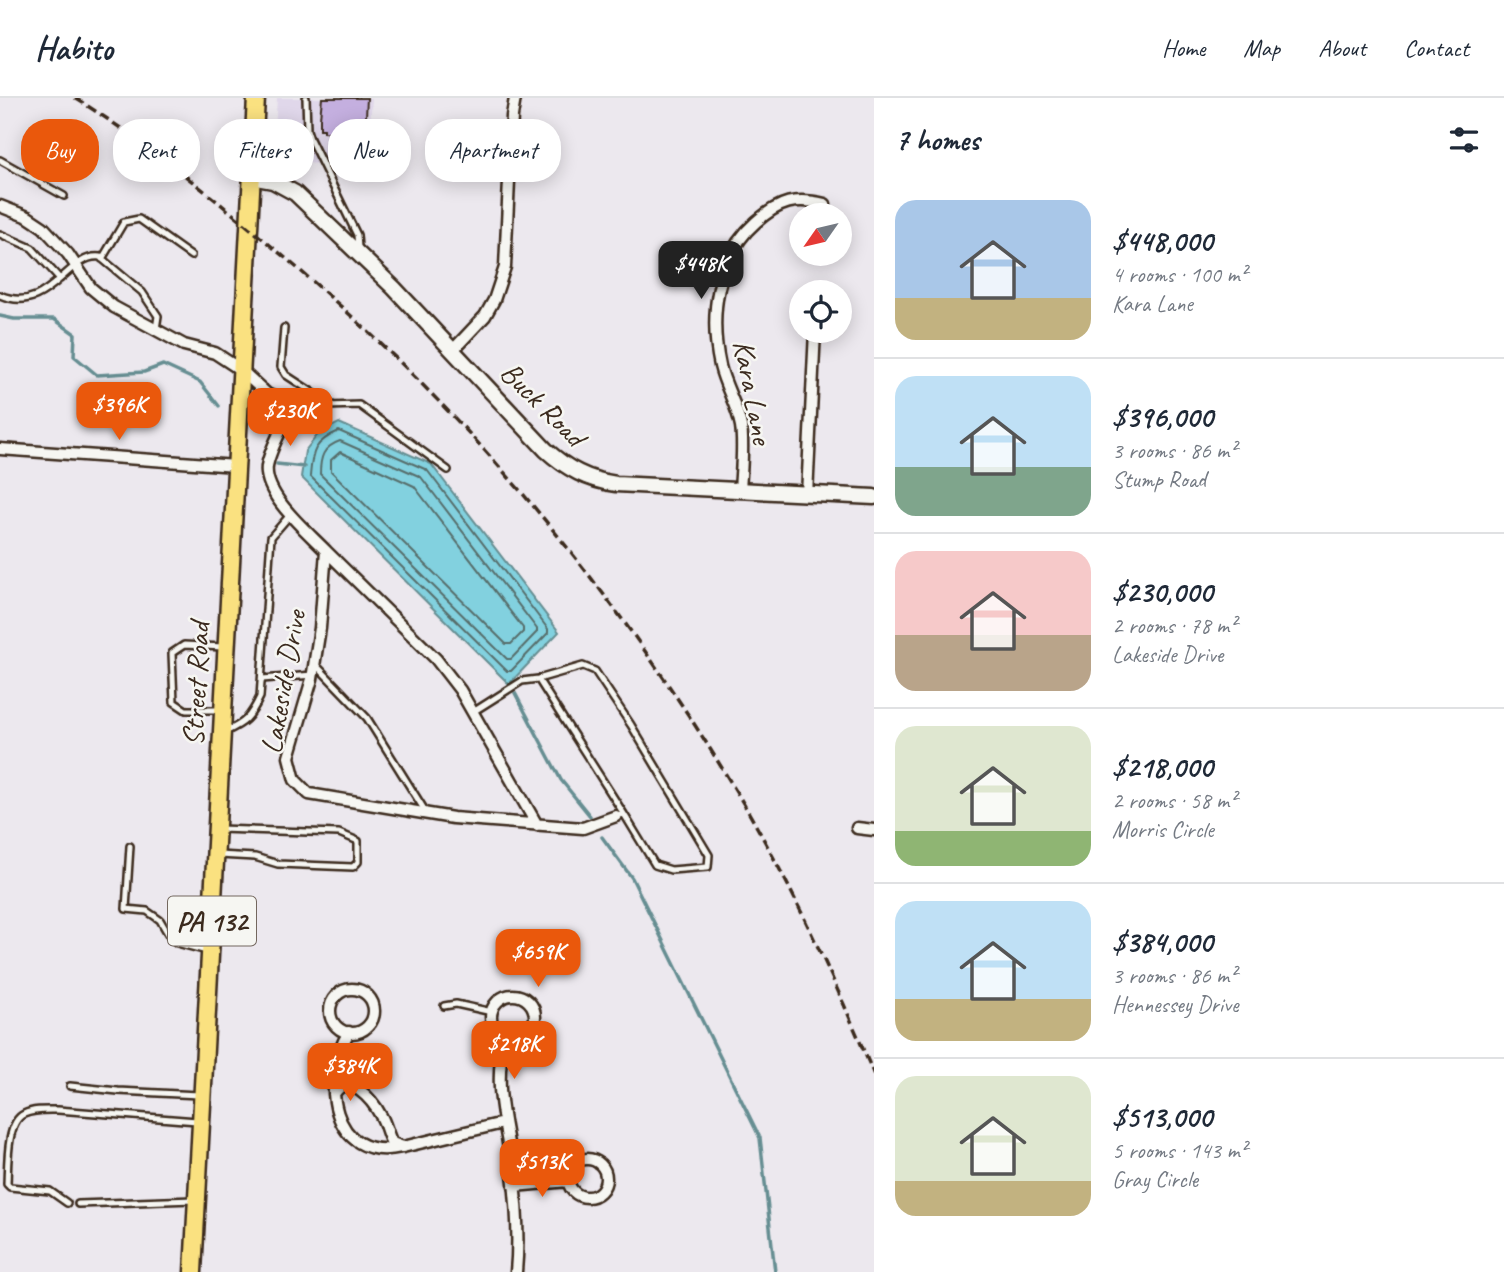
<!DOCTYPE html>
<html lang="en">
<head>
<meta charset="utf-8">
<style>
	:root { --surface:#fff; --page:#f2f2f3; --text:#1f2937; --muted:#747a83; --line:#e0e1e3; --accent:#ea580c }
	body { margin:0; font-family:Caveat,sans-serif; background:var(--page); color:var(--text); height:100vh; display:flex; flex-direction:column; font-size:26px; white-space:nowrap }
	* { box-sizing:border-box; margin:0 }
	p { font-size:23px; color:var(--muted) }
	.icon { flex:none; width:38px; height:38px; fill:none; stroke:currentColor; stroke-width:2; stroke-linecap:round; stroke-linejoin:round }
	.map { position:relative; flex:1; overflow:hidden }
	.details { display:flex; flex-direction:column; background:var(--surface); width:630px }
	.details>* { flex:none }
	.hud { position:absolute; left:21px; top:21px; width:665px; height:63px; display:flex; gap:14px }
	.needle { width:46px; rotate:236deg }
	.tools { position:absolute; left:789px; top:105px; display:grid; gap:14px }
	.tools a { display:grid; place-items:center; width:63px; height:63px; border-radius:50%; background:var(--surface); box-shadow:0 4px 18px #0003; font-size:35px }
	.price { position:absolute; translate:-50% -60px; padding:0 16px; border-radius:14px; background:var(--accent); color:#fff; font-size:23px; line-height:46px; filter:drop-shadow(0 2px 4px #0008) }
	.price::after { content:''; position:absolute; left:50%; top:42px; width:21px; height:16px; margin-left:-10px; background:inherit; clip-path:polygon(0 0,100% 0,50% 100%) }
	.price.current { background:#222; color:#fff }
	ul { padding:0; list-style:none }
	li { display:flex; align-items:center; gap:21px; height:175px; padding:0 21px }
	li+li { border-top:2px solid var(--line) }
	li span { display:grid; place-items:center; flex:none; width:196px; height:140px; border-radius:21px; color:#555 }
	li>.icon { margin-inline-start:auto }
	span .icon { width:84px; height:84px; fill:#fffc; stroke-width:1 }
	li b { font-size:30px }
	h2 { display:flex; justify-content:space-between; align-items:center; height:84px; padding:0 21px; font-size:30px }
	.pill { padding:0 24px; border-radius:28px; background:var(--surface); box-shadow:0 4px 18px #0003; font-size:24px; line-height:63px }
	.pill.current { background:var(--accent); color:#fff }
	header { display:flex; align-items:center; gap:42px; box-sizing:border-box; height:98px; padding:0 35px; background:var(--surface); border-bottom:2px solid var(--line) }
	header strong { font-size:33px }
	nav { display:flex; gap:38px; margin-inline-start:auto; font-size:24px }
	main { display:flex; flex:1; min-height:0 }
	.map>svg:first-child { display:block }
	.built { fill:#e0d7ea }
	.water { fill:#82d1df; stroke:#668e92; stroke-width:2 }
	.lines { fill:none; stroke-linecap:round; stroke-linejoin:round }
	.shore { stroke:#576d6b; stroke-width:2 }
	.stream { stroke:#668e92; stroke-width:3.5 }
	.building { fill:#c4afdf; stroke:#3b2a1e; stroke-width:2 }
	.lane-casing { stroke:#3b2a1e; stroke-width:10 }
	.street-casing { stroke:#3b2a1e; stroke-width:15 }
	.secondary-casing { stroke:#3b2a1e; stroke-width:19 }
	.primary-casing { stroke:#3b2a1e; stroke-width:21 }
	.lane { stroke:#f6f6f2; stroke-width:5 }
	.street { stroke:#f6f6f2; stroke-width:10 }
	.secondary { stroke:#f6f6f2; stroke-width:14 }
	.primary { stroke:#fae180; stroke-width:16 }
	.rail { stroke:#3b2a1e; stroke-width:3.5; stroke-dasharray:10 5; stroke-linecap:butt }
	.labels { text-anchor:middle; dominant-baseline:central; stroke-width:5; stroke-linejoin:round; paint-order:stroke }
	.shield { fill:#f6f6f2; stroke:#73675e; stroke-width:2 }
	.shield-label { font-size:28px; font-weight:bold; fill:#3b2a1e }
	.street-label { font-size:30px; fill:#3b2a1e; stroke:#f6f6f2 }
</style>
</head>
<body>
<header>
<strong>Habito</strong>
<nav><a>Home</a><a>Map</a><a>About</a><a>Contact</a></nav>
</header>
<main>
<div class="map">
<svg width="874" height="1174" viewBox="0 0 874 1174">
	<rect width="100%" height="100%" fill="#ece8ee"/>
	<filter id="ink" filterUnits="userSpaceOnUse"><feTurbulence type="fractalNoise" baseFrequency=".0143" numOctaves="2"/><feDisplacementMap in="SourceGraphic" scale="14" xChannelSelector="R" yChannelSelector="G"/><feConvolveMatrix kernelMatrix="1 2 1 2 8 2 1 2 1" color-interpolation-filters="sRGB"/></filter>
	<g filter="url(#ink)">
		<!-- built -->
		<path class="built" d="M277,0H372L367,69L273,63Z"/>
		<!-- water -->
		<path class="water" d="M339,325L431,366L559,534L509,586L301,379L305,353L319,335Z"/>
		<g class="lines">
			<!-- shore -->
			<path class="shore" d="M339,333L427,372L548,531V535L511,573H507L310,378C312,353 314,344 339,333Z
				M340,343L421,379L537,531V534L511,561H507L320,376C320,359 323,349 340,343Z
				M340,354L414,388L523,530V534L511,546H506L331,373V362Z"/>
			<!-- stream -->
			<path class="stream" d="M0,218L14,221H54L75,236L74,258L97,277L144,274L163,267L200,284L219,308
				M277,366L304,369
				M515,595L561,682L590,718
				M602,739L632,780L760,1040L775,1174"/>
		</g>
		<!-- building -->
		<path class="building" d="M322,0H367L365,37L324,34V31H320V20Z"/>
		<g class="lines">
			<!-- lane casing -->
			<g class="lane-casing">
				<path id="lane" d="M306,0L307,32L310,41L357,137L358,150
					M0,62L64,98
					M0,136L32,150L60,181
					M102,161L124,124L139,121L191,158
					M0,197C49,218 67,155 100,159L142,194L158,218L156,231
					M284,230L281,269L286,277L332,307
					M288,317H310L327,308L359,307L448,372
					M315,566L367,620L427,716
					M262,581L313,577
					M220,612H186L174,604L172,555L184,547L223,549
					M473,614L522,583L538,581
					M225,634C245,625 250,620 260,599L271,439L290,417
					M616,718L624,716L655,767L671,772L708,769L709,757L631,627L595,573L583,568L538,581L624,716
					M130,748L126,811L147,813L160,822L170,839L177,845L207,853
					M218,757L255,759L278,766L353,769L358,764V743L339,735L219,731
					M444,908L456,906L492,914
					M70,988L118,993L199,997
					M67,1105L50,1093L10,1089L7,1086C8,1068 6,1024 24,1016C34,1011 47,1012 58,1012L197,1023
					M78,1106L194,1102"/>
			</g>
			<!-- street casing -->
			<g class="street-casing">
				<path id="street" d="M0,108L28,119L43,129L68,156L91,190L114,209L184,247L215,255L241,272L267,296L280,302L288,317C281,333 270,351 267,368C263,398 308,434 326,453
					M817,194V190
					M453,252L485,218L494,202L505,169L512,18L515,0
					M0,351L236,368
					M740,393C741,372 744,349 741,328C737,307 725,289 720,268C709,218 716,159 756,124C780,103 795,99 825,106
					M807,397L815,233
					M537,727L460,592L436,561L326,453L320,530L312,581L289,659L295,682L309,696L453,720L583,730L616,718
					M857,730L874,732
					M330 913a22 22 0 1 1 44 0a22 22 0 1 1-44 0Z
					M491 919a22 22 0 1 1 44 0a22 22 0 1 1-44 0Z
					M349,934C320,980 330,1066 402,1049
					M504,941C493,995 506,1023 513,1076C517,1108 519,1142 516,1174
					M334,996C348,972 373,1003 381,1018C386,1026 387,1036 392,1045L403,1049L503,1025
					M568 1080a19 19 0 1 1 38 0a19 19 0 1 1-38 0Z
					M514,1088L568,1083"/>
			</g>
			<!-- secondary casing -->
			<g class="secondary-casing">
				<path id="secondary" d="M251,79L273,83L295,95L394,190L546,352C567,371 588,382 616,386L874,399"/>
			</g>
			<!-- primary casing -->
			<g class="primary-casing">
				<path id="primary" d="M193,1174L256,0"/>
			</g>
			<!-- lane -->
			<use href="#lane" class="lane"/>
			<!-- street -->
			<use href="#street" class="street"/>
			<!-- secondary -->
			<use href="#secondary" class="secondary"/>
			<!-- primary -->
			<use href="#primary" class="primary"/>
			<!-- rail -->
			<path class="rail" d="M75,0C144,43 208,95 270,147C463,307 619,494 746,710C796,796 836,886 874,977"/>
		</g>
	</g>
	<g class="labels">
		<!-- shield labels -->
		<rect class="shield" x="168" y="798.5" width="88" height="49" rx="5"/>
		<g class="shield-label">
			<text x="212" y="823">PA 132</text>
		</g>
		<!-- street labels -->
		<g class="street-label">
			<text transform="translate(753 294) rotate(79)">Kara Lane</text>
			<text transform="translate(543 306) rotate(45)">Buck Road</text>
			<text transform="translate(283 584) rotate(-80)">Lakeside Drive</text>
			<text transform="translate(196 586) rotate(-87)">Street Road</text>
		</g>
	</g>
</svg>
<div class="tools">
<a><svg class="needle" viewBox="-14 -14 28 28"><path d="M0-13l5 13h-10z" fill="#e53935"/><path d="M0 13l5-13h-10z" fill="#747a83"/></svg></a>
<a><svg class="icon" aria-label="locate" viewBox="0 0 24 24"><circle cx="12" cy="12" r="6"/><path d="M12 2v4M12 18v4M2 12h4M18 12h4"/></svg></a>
</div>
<b class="price current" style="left:701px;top:203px">$448K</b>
<b class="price" style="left:119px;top:344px">$396K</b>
<b class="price" style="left:290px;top:350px">$230K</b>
<b class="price" style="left:538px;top:891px">$659K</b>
<b class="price" style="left:514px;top:983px">$218K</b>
<b class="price" style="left:350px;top:1005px">$384K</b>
<b class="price" style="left:542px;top:1101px">$513K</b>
<div class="hud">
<a class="pill current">Buy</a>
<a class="pill">Rent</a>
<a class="pill">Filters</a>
<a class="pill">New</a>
<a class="pill">Apartment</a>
</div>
</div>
<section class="details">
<h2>7 homes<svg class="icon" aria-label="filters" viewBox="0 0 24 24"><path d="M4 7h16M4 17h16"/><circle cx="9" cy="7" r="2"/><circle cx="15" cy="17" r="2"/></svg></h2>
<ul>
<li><span style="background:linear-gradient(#a9c7e8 70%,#c2b280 0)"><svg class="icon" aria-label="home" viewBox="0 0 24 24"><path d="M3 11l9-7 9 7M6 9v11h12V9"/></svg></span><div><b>$448,000</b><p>4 rooms · 100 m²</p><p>Kara Lane</p></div></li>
<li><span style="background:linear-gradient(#bfe0f5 65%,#7fa58c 0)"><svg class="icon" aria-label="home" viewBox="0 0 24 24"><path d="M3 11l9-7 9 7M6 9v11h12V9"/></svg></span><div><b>$396,000</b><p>3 rooms · 86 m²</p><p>Stump Road</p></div></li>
<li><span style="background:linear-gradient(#f6c9c9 60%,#b9a48a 0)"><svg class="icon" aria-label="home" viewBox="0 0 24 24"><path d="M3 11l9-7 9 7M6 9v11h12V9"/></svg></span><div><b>$230,000</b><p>2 rooms · 78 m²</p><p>Lakeside Drive</p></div></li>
<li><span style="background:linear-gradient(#dfe7d0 75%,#8fb573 0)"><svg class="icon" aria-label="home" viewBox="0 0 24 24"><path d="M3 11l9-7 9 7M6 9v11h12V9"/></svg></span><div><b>$218,000</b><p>2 rooms · 58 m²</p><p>Morris Circle</p></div></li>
<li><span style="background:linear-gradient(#bfe0f5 70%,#c2b280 0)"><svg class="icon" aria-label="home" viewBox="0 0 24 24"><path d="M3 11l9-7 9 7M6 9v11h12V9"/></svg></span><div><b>$384,000</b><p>3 rooms · 86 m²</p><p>Hennessey Drive</p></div></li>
<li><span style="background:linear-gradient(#dfe7d0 75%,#c2b280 0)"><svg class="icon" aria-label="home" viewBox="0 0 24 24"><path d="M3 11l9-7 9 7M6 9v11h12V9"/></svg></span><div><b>$513,000</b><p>5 rooms · 143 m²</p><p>Gray Circle</p></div></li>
</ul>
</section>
</main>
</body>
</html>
